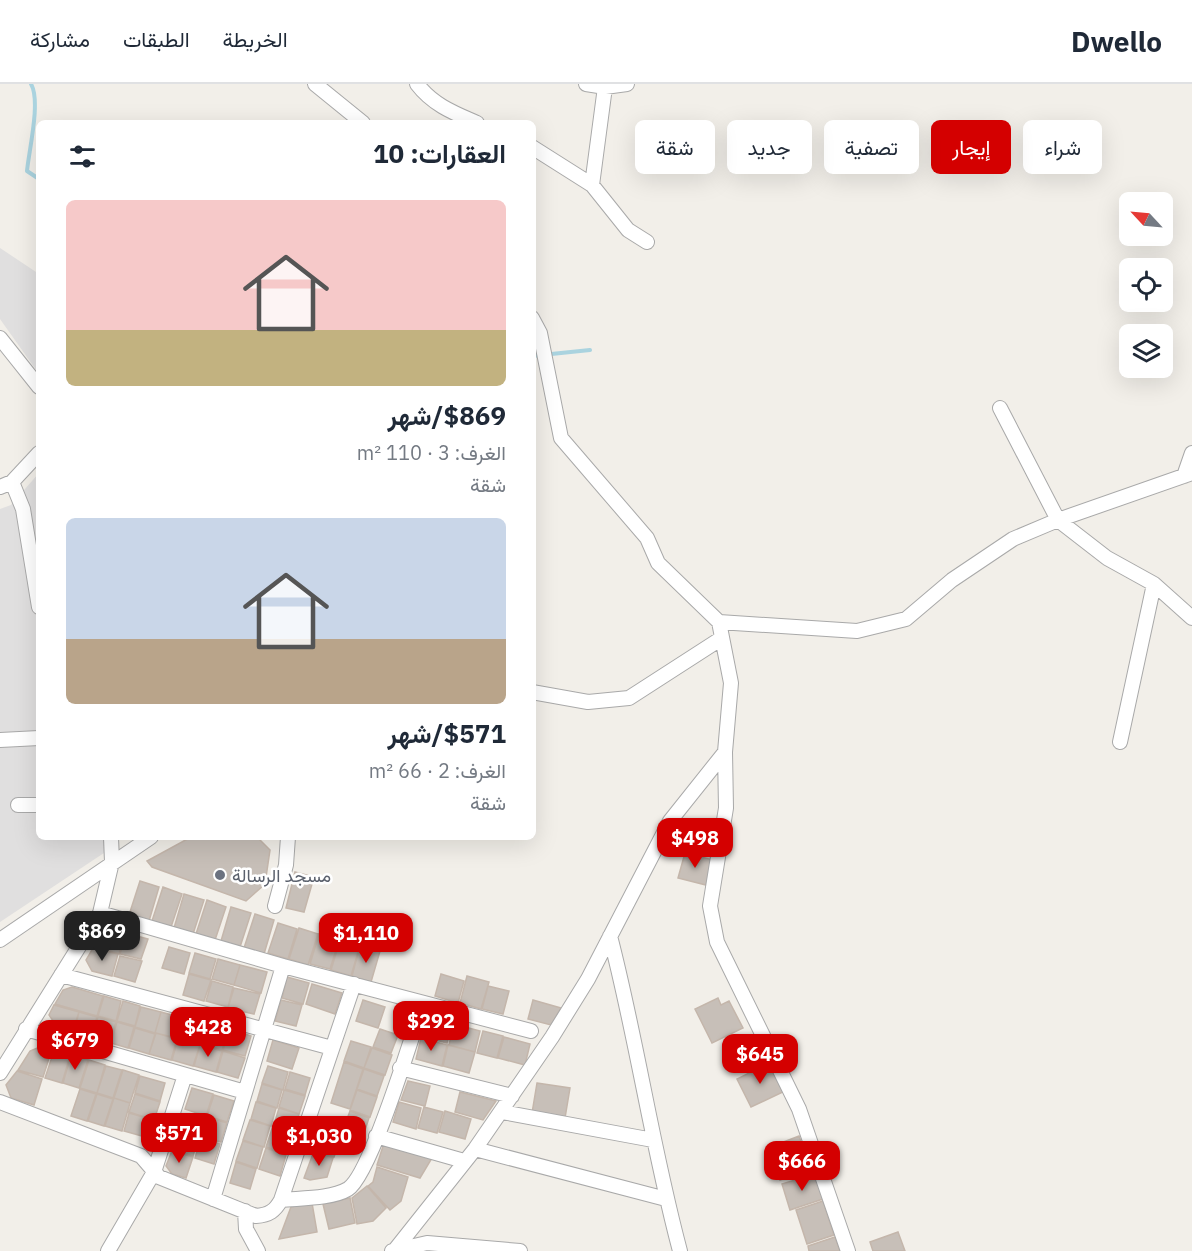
<!DOCTYPE html>
<html lang="ar">
<head>
<meta charset="utf-8">
<style>
	:root { --surface:#fff; --page:#f2f2f3; --text:#1f2937; --muted:#747a83; --line:#e0e1e3; --accent:#d40000 }
	body { margin:0; font-family:"IBM Plex Sans",Vazirmatn,sans-serif; background:var(--page); color:var(--text); direction:rtl; height:100vh; display:flex; flex-direction:column; font-size:22px; white-space:nowrap }
	* { box-sizing:border-box; margin:0 }
	p { font-size:20px; color:var(--muted) }
	.icon { flex:none; width:33px; height:33px; fill:none; stroke:currentColor; stroke-width:2; stroke-linecap:round; stroke-linejoin:round }
	.map { position:relative; flex:1; overflow:hidden; direction:ltr }
	.details { position:absolute; left:36px; top:36px; width:500px; height:720px; display:flex; flex-direction:column; background:var(--surface); border-radius:9px; box-shadow:0 6px 24px #0002; direction:rtl }
	.details>* { flex:none }
	.hud { position:absolute; left:554px; top:36px; width:548px; height:54px; direction:rtl; display:flex; gap:12px }
	.needle { width:39px; rotate:296deg }
	.buttons { position:absolute; left:1119px; top:108px; display:grid; gap:12px }
	.buttons a { display:grid; place-items:center; width:54px; height:54px; border-radius:9px; background:var(--surface); box-shadow:0 6px 24px #0002; font-size:30px }
	.price { position:absolute; translate:-50% -51px; padding:0 14px; border-radius:12px; background:var(--accent); color:#fff; font-size:20px; line-height:39px; filter:drop-shadow(0 2px 3px #0008) }
	.price::after { content:''; position:absolute; left:50%; top:36px; width:18px; height:14px; margin-left:-9px; background:inherit; clip-path:polygon(0 0,100% 0,50% 100%) }
	.price.selected { background:#222; color:#fff }
	ul { padding:0; list-style:none }
	li { display:grid; align-content:center; gap:12px; height:318px; padding:0 30px }
	li span { display:grid; place-items:center; height:186px; border-radius:9px; color:#555 }
	li>.icon { margin-inline-start:auto }
	span .icon { width:108px; height:108px; fill:#fffc; stroke-width:1 }
	li b { font-size:26px }
	h2 { display:flex; justify-content:space-between; align-items:center; height:72px; padding:0 30px; font-size:26px }
	.pill { padding:0 21px; border-radius:9px; background:var(--surface); box-shadow:0 6px 24px #0002; font-size:21px; line-height:54px }
	.pill.selected { background:var(--accent); color:#fff }
	header { display:flex; align-items:center; gap:36px; box-sizing:border-box; height:84px; padding:0 30px; background:var(--surface); border-bottom:2px solid var(--line) }
	header strong { font-size:28px }
	nav { display:flex; gap:33px; margin-inline-start:auto; font-size:21px }
	.map>svg:first-child { display:block }
	.residential { fill:#e0dfdf }
	.lines { fill:none; stroke-linecap:round; stroke-linejoin:round }
	.stream { stroke:#aad3df; stroke-width:4 }
	.building { fill:#c7bfb8; stroke:#c4b6ab; stroke-width:1.5 }
	.minor-casing { stroke:#a9a9a9; stroke-width:16 }
	.minor { stroke:#fff; stroke-width:14 }
	.worship-dot { fill:#6b7280; stroke:#fff; stroke-width:2 }
	.labels { text-anchor:middle; dominant-baseline:central; stroke-width:5; stroke-linejoin:round; paint-order:stroke }
	.worship-label { font-size:18px; fill:#5b616d; stroke:#fff; text-anchor:start }
</style>
</head>
<body>
<header>
<strong>Dwello</strong>
<nav><a>الخريطة</a><a>الطبقات</a><a>مشاركة</a></nav>
</header>
<div class="map">
<svg width="1192" height="1167" viewBox="0 0 1192 1167">
	<rect width="100%" height="100%" fill="#f2efe9"/>
	<!-- residential -->
	<path class="residential" d="M0,164L39,190V290L0,235Z
		M39,389V753H119V759L0,838V425L11,421Z"/>
	<g class="lines">
		<!-- stream -->
		<path class="stream" d="M31,0C41,17 29,66 27,87L39,95
			M532,272L590,266"/>
	</g>
	<!-- building -->
	<path class="building" d="M191,753H257L270,766L265,800L246,817L152,783L147,777Z
		M685,769L713,776L706,801L678,794Z
		M295,788L314,793L304,828L286,824Z
		M140,797L159,803L149,837L129,831Z
		M163,803L182,810L171,843L152,837Z
		M184,810L204,816L193,850L174,844Z
		M207,816L226,823L215,856L196,850Z
		M231,823L251,829L240,863L221,857Z
		M255,830L274,836L264,870L244,864Z
		M278,839L297,845L288,875L268,869Z
		M103,844L125,850L119,870L93,862Z
		M299,844L318,850L308,881L289,875Z
		M126,849L148,855L141,875L120,870Z
		M319,850L339,856L330,885L310,880Z
		M340,856L360,861L351,892L331,886Z
		M360,862L380,867L371,898L352,892Z
		M169,863L190,869L184,890L162,884Z
		M93,864L118,870L112,892L92,887L86,876Z
		M195,869L216,875L210,895L189,889Z
		M120,872L142,877L135,898L114,892Z
		M218,875L240,881L234,901L212,895Z
		M240,881L267,888L261,909L234,901Z
		M189,890L211,896L204,917L183,911Z
		M441,890L464,897L458,919L435,912Z
		M467,892L489,898L481,925L460,919Z
		M287,893L309,899L303,920L282,914Z
		M212,897L233,903L228,923L206,917Z
		M312,900L342,909L335,930L306,920Z
		M488,902L509,907L503,930L482,925Z
		M72,903L103,912L97,932L55,920L63,906Z
		M234,904L260,910L254,930L228,924Z
		M104,912L121,917L116,937L98,932Z
		M718,914L721,921L729,917L743,944L712,959L695,925Z
		M281,916L302,921L296,942L275,937Z
		M363,916L385,923L378,944L356,937Z
		M533,916L561,924L551,941L528,935Z
		M123,917L140,922L135,942L117,937Z
		M54,921L79,928L72,949L58,944L49,931Z
		M141,923L161,928L155,949L135,943Z
		M79,928L97,933L91,953L74,948Z
		M161,928L183,934L177,954L155,949Z
		M98,933L116,938L110,958L92,953Z
		M185,934L206,939L200,960L178,954Z
		M429,935L452,941L447,959L421,952Z
		M117,938L134,943L128,964L111,959Z
		M207,939L229,945L222,966L201,960Z
		M454,940L480,947L475,968L449,961Z
		M135,944L155,950L149,970L129,964Z
		M230,945L251,952L245,972L223,966Z
		M380,945L398,951L391,969L373,963Z
		M483,947L503,952L497,974L477,969Z
		M156,949L177,955L171,976L149,970Z
		M504,953L530,960L525,981L498,974Z
		M421,954L447,961L442,982L416,975Z
		M178,955L200,961L193,982L172,976Z
		M273,956L299,964L292,985L267,977Z
		M351,957L371,963L364,984L344,977Z
		M200,961L222,967L216,988L194,982Z
		M448,961L475,968L469,989L443,982Z
		M42,962L52,965L43,993L18,986L30,967Z
		M372,964L392,971L385,991L364,984Z
		M54,967L70,972L62,999L45,994Z
		M223,967L245,974L238,994L217,988Z
		M71,971L88,976L79,1004L63,999Z
		M89,976L105,981L97,1009L80,1004Z
		M344,978L363,985L350,1025L331,1019Z
		M769,979L783,1008L751,1023L737,995Z
		M106,982L122,986L113,1014L97,1009Z
		M268,982L288,988L283,1006L262,999Z
		M364,985L384,992L377,1012L357,1005Z
		M123,986L139,991L130,1019L114,1014Z
		M17,987L42,995L34,1021L11,1014L6,1001Z
		M290,988L310,994L305,1011L285,1005Z
		M140,992L165,999L160,1017L135,1009Z
		M408,997L430,1002L425,1022L401,1016Z
		M537,999L570,1004L565,1034L532,1029Z
		M262,1000L282,1006L277,1024L257,1017Z
		M192,1004L213,1010L206,1032L185,1025Z
		M80,1005L96,1010L87,1037L71,1032Z
		M284,1006L305,1012L299,1030L279,1023Z
		M357,1006L377,1013L370,1033L350,1026Z
		M460,1008L496,1017L483,1036L455,1028Z
		M97,1010L113,1015L104,1042L88,1037Z
		M135,1010L160,1018L154,1036L129,1028Z
		M214,1011L234,1017L227,1038L207,1032Z
		M114,1014L130,1019L122,1047L105,1042Z
		M256,1018L276,1024L271,1042L251,1035Z
		M399,1018L421,1024L416,1045L393,1038Z
		M424,1023L443,1028L437,1049L418,1044Z
		M279,1024L299,1030L294,1048L274,1041Z
		M350,1027L369,1034L363,1052L343,1046Z
		M445,1027L471,1035L465,1055L439,1048Z
		M129,1029L154,1036L149,1054L124,1047Z
		M207,1033L227,1039L221,1058L201,1053Z
		M250,1036L270,1042L264,1063L243,1056Z
		M324,1040L343,1047L334,1073L315,1066Z
		M273,1042L293,1049L287,1070L266,1063Z
		M178,1045L199,1052L193,1072L172,1065Z
		M799,1052L811,1085L780,1096L768,1064Z
		M201,1054L220,1060L214,1080L195,1074Z
		M243,1057L263,1063L257,1084L236,1077Z
		M384,1059L432,1074L420,1094L377,1081Z
		M266,1064L286,1071L280,1092L259,1085Z
		M172,1067L193,1073L186,1094L172,1090L166,1082Z
		M314,1067L333,1074L327,1093L310,1096L304,1094Z
		M236,1078L256,1085L250,1105L230,1099Z
		M377,1083L408,1093L401,1117L390,1126L368,1102L373,1098Z
		M815,1090L823,1115L790,1126L782,1100Z
		M367,1102L386,1124L373,1137L357,1140L352,1114Z
		M350,1114L355,1139L329,1145L323,1120Z
		M823,1117L834,1151L807,1160L796,1126Z
		M312,1119L317,1148L279,1155L291,1123Z
		M898,1148L905,1167H873L870,1158Z
		M835,1153L840,1167H809L808,1162Z"/>
	<g class="lines">
		<!-- minor casing -->
		<g class="minor-casing">
			<path id="minor" d="M315,0L363,39
				M417,0C433,21 454,29 477,39
				M586,0L605,3L627,0
				M532,63L592,101L628,146L647,158
				M592,101L605,3
				M532,234L540,249L561,354L647,454L658,479L719,538L731,599L725,668L726,724L710,822L717,858L799,1025L848,1167
				M0,254L39,303
				M1000,324L1058,436L1107,474L1154,500L1192,534
				M1184,392L1192,369
				M12,398L23,425L39,523
				M0,403L12,398L39,369
				M719,538L857,547L906,535L952,496L1013,455L1058,436L1192,389
				M532,608L588,618L629,614L722,554
				M0,656L39,654
				M1120,658L1154,500
				M18,721H39
				M275,822L286,781L288,753
				M100,829L283,882L531,947
				M610,852C637,956 652,1063 680,1167
				M0,856L151,753
				M61,891L332,964
				M26,945L245,1008
				M400,984L512,1012
				M0,989L100,829L112,778L111,753
				M0,1018L141,1072L159,1093L256,1132C269,1131 275,1127 281,1116L354,900
				M502,1028L653,1056
				M376,1052L464,1077
				M475,1065L666,1115
				M213,1115L283,882
				M281,1116C301,1114 331,1115 348,1105C371,1090 412,952 423,919
				M245,1127L246,1145L258,1167
				M108,1167L154,1088L185,991
				M392,1167L427,1159L520,1167
				M394,1167L475,1065L552,953L588,895L670,737L725,668"/>
		</g>
		<!-- minor -->
		<use href="#minor" class="minor"/>
	</g>
	<!-- markers -->
	<circle class="worship-dot" cx="220" cy="791" r="6"/>
	<g class="labels">
		<!-- worship labels -->
		<g class="worship-label">
			<text x="232" y="791">مسجد الرسالة</text>
		</g>
	</g>
</svg>
<div class="buttons">
<a><svg class="needle" viewBox="-14 -14 28 28"><path d="M0-13l5 13h-10z" fill="#e53935"/><path d="M0 13l5-13h-10z" fill="#747a83"/></svg></a>
<a><svg class="icon" aria-label="locate" viewBox="0 0 24 24"><circle cx="12" cy="12" r="6"/><path d="M12 2v4M12 18v4M2 12h4M18 12h4"/></svg></a>
<a><svg class="icon" aria-label="layers" viewBox="0 0 24 24"><path d="M12 4l9 5-9 5-9-5zM3 14l9 5 9-5"/></svg></a>
</div>
<b class="price" style="left:695px;top:785px">$498</b>
<b class="price selected" style="left:102px;top:878px">$869</b>
<b class="price" style="left:366px;top:880px">$1,110</b>
<b class="price" style="left:431px;top:968px">$292</b>
<b class="price" style="left:208px;top:974px">$428</b>
<b class="price" style="left:75px;top:987px">$679</b>
<b class="price" style="left:760px;top:1001px">$645</b>
<b class="price" style="left:179px;top:1080px">$571</b>
<b class="price" style="left:319px;top:1083px">$1,030</b>
<b class="price" style="left:802px;top:1108px">$666</b>
<div class="hud">
<a class="pill">شراء</a>
<a class="pill selected">إيجار</a>
<a class="pill">تصفية</a>
<a class="pill">جديد</a>
<a class="pill">شقة</a>
</div>
<section class="details">
<h2>العقارات: 10<svg class="icon" aria-label="filters" viewBox="0 0 24 24"><path d="M4 7h16M4 17h16"/><circle cx="9" cy="7" r="2"/><circle cx="15" cy="17" r="2"/></svg></h2>
<ul>
<li><span style="background:linear-gradient(#f6c9c9 70%,#c2b280 0)"><svg class="icon" aria-label="home" viewBox="0 0 24 24"><path d="M3 11l9-7 9 7M6 9v11h12V9"/></svg></span><div><b>$869/شهر</b><p>الغرف: 3 · 110 m²</p><p>شقة</p></div></li>
<li><span style="background:linear-gradient(#c9d6e8 65%,#b9a48a 0)"><svg class="icon" aria-label="home" viewBox="0 0 24 24"><path d="M3 11l9-7 9 7M6 9v11h12V9"/></svg></span><div><b>$571/شهر</b><p>الغرف: 2 · 66 m²</p><p>شقة</p></div></li>
</ul>
</section>
</div>
</body>
</html>
